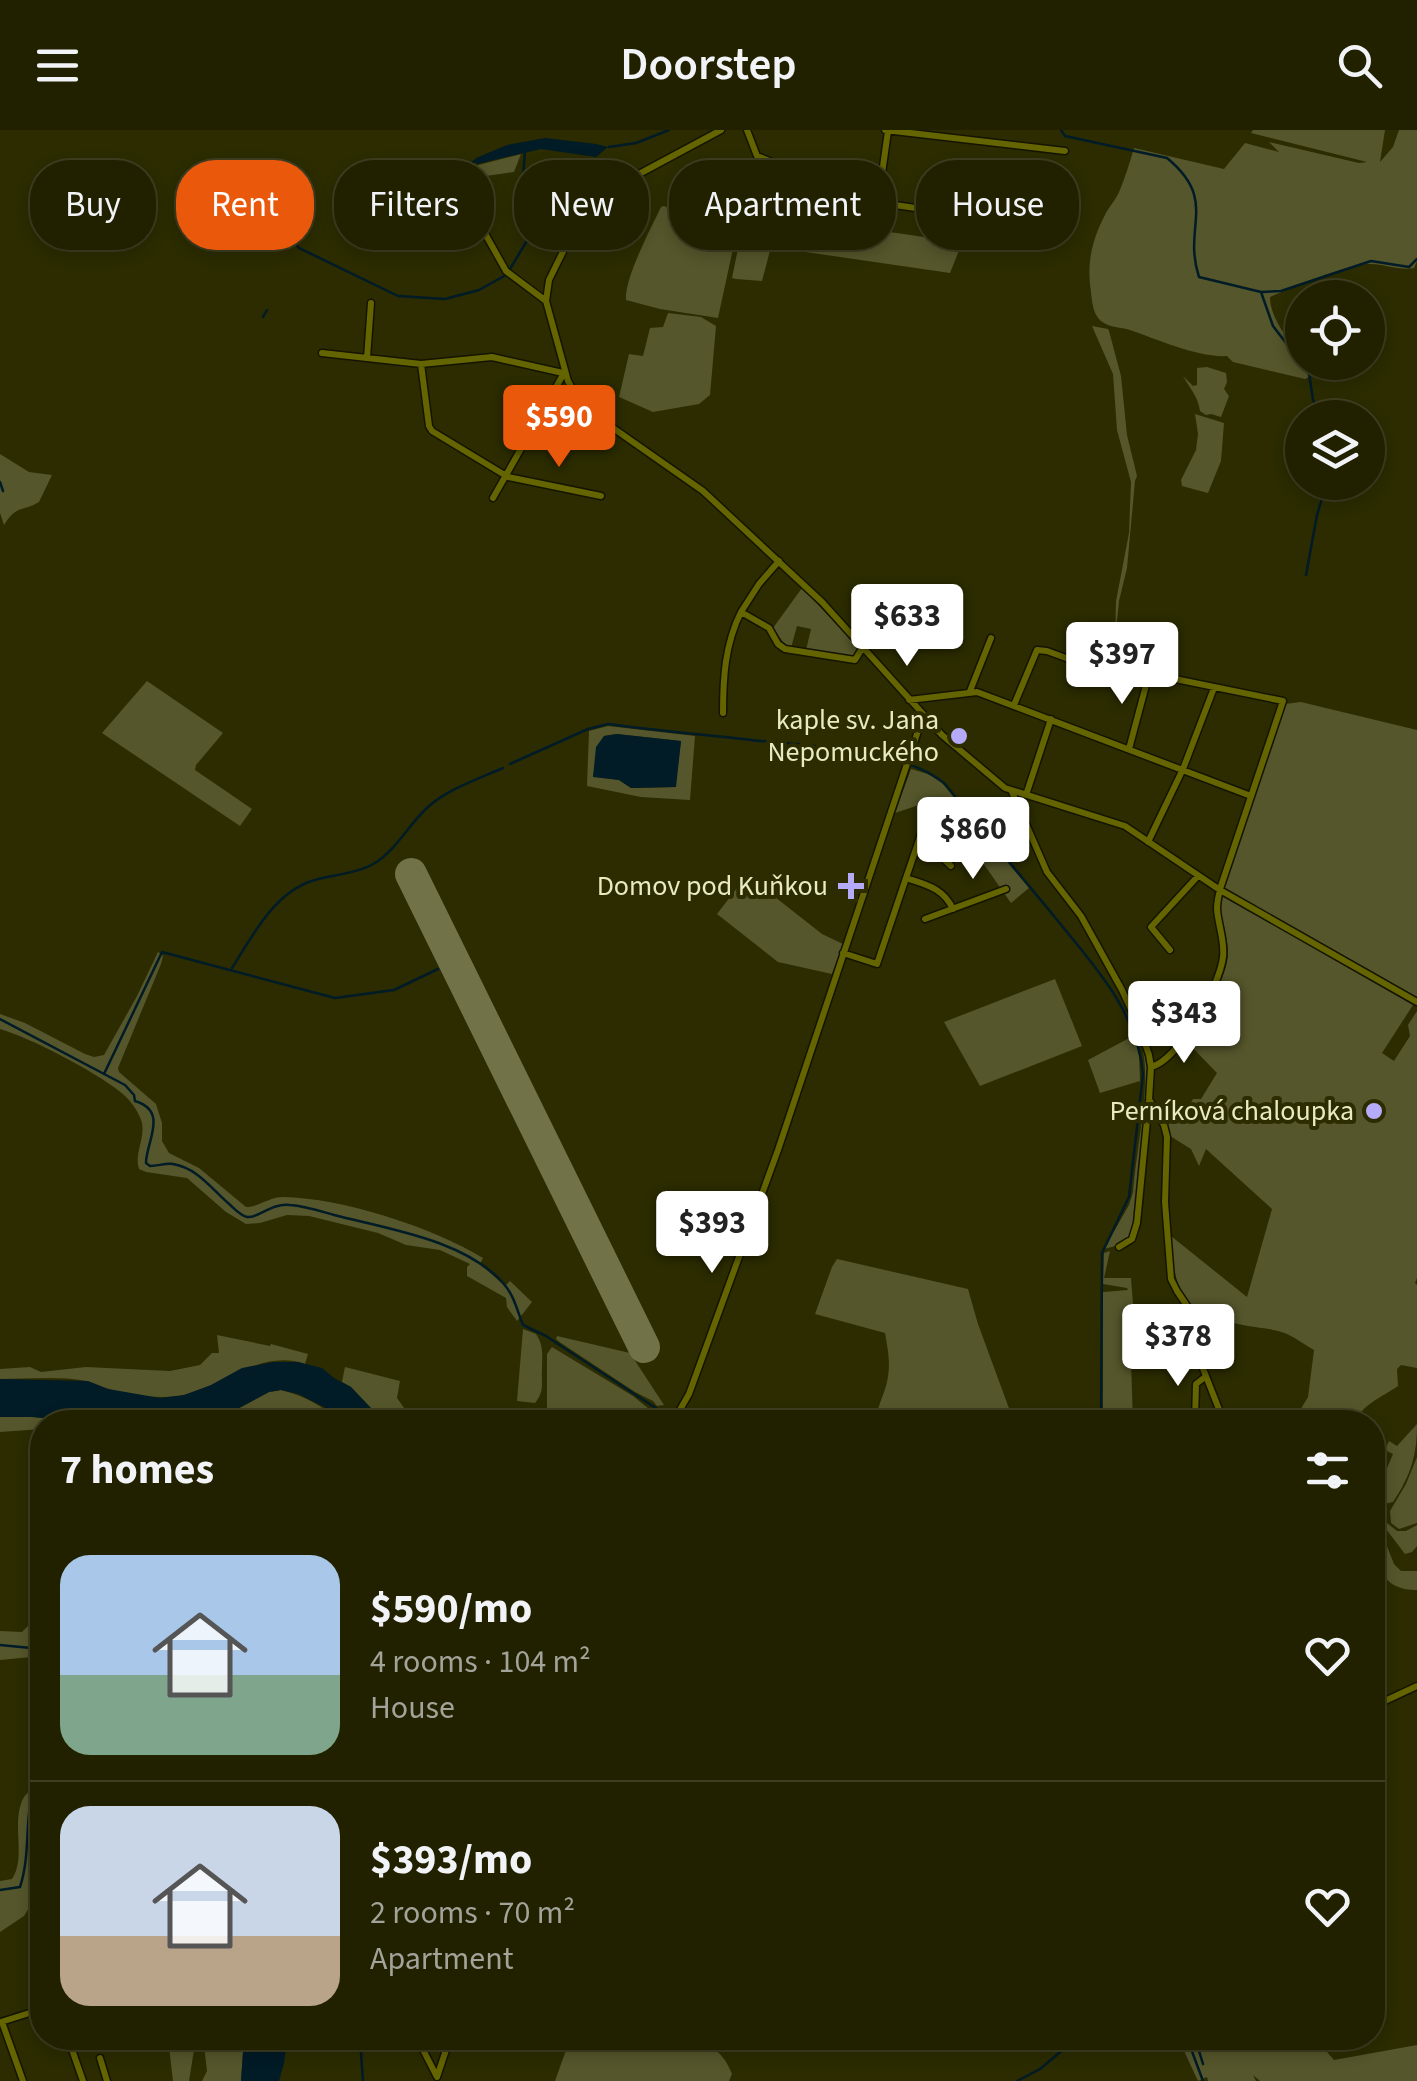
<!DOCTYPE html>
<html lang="en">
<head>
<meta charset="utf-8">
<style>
	:root { --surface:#212100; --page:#2d2e0f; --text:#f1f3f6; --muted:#a2a399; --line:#3e3e22; --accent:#ea580c }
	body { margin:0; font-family:"Source Sans 3",sans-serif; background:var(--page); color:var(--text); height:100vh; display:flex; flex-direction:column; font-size:38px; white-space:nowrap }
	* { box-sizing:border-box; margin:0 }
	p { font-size:32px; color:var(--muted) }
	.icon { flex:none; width:55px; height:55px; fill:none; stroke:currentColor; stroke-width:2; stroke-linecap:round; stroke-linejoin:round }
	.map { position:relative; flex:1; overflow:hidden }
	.sheet { position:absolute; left:30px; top:1280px; width:1355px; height:640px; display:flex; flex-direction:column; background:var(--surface); border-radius:40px; box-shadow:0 5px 15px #0003,0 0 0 2px var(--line) }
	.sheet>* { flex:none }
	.hud { position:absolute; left:30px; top:30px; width:1358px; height:90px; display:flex; gap:20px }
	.buttons { position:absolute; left:1285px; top:150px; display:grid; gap:20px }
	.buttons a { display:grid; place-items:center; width:100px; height:100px; border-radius:50%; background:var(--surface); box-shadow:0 5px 15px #0003,0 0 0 2px var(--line); font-size:50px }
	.price { position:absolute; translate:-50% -85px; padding:0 22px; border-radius:10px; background:#fff; color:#222; font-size:32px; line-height:65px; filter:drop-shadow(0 2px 5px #0008) }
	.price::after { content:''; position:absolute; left:50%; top:60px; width:30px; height:22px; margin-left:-15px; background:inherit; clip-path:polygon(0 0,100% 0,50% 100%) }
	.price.current { background:var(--accent); color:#fff }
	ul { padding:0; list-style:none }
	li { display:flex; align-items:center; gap:30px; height:250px; padding:0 30px }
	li+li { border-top:2px solid var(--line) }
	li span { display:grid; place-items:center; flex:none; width:280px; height:200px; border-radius:30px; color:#555 }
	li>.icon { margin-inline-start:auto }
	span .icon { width:120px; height:120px; fill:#fffc; stroke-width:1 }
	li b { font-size:42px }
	h2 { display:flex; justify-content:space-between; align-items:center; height:120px; padding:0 30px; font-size:42px }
	.tag { padding:0 35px; border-radius:40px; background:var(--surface); box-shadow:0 5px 15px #0003,0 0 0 2px var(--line); font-size:35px; line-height:90px }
	.tag.current { background:var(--accent); color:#fff }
	header { display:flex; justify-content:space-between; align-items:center; height:130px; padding:0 30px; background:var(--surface); font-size:45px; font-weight:600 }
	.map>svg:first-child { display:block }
	.green { fill:#55562b; fill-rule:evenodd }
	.water { fill:#011b27 }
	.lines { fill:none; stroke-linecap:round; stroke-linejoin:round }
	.stream { stroke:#011b27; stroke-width:2.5 }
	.runway { stroke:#717248; stroke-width:32 }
	.minor-casing { stroke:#141400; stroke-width:9 }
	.minor { stroke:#646401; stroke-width:6 }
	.poi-dot { fill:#b6abf8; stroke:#2c2c00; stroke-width:4 }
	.labels { text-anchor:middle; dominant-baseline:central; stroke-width:8; stroke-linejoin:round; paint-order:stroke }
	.poi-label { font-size:28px; fill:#e8eac2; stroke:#2c2c00; text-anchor:end }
</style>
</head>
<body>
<header><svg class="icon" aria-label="menu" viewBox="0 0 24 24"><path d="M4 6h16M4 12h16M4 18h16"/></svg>Doorstep<svg class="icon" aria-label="search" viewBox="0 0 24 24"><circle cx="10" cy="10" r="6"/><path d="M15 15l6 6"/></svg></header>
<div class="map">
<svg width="1417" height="1951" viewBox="0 0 1417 1951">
	<rect width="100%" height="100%" fill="#2c2c00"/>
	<!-- green -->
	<path class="green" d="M1253,0H1385L1380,32L1393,17L1399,0H1417V131L1414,138C1399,141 1383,133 1367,134C1343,136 1293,157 1270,167C1270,188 1289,211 1302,227V232L1306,233L1312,240L1300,232L1309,247L1305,249L1233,232L1227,226C1199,228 1156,209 1130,200C1121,197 1110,198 1101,191C1093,184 1092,172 1091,162C1086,131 1093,107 1107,81C1111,75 1117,67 1119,62C1125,48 1130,32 1134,18L1224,39L1245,13L1279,22L1269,12L1359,33L1367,32L1251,3Z
		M521,24L514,42L472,48L475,36Z
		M664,76L684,85L737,100L718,188L660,179L626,170C624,149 651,98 661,77Z
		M750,82L959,112L962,113L950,143L771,117L762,151L736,149L732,148L745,85Z
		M668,183L701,187L716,196L710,265L699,274L653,282L619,267L629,224L643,226L650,198L663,197Z
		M1092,196L1108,199L1109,201L1121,246L1127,305L1137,346L1135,351L1127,438L1119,471L1115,512L1116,471L1129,403L1131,352L1117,300L1113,244Z
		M1207,237L1226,243L1227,252L1224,259L1229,266L1221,287L1211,284L1206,285L1200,281C1198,266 1190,259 1183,246L1193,256L1197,255V238Z
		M1195,284L1224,293L1221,331L1208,363L1182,356L1181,350L1196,320L1198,304Z
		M0,324L29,342L52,345L39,372C23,382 17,374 4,395L0,383Z
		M802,458L857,516L855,527L806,520L811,499L797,496L791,518L783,512L773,498Z
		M147,551L223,603L196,635L195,640L252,679L240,696L102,603Z
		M1301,572L1417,600V867L1223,758L1285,574Z
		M608,596L695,606L690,670L641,667L587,656L589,601ZM616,604L681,611L675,657L631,658L619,650L593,646L604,606Z
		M911,639L928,644L942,653L1029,758L1011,773L957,696L934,670L895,683Z
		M747,745L822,804L843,814L832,844L778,832L717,784Z
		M1223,766L1413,875L1382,923L1394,931L1410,906L1408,895L1417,881V1148L1415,1153L1417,1155V1238L1401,1235L1397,1239L1398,1256C1380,1268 1364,1274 1354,1292H1293L1308,1267L1314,1220C1305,1215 1296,1208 1287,1204C1276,1199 1260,1198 1248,1196C1185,1184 1174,1168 1171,1106L1247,1167L1272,1079L1206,1019L1199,1036L1191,1019L1170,1006L1167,991L1178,993L1193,969H1201L1217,943L1186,911C1199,888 1229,848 1228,822C1228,803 1216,784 1223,766Z
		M158,822L163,826L161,834L118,938L119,942L156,974L162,993V1011L169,1023L199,1038L246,1077C259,1077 269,1067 283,1067C342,1068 432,1097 483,1128L480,1134L505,1156L510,1151L532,1172L517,1191L507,1177L506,1168L467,1146V1137L470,1134L440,1120L406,1115L378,1103L309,1086L287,1085L260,1093L246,1094L226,1082L187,1048L146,1042L139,1039C134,1024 145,1009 142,993C139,981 129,968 119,961C94,941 31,908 0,899V884L25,893L85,924L94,927L104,925L137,866Z
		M1104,833L1130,878L1144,917L1148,942L1138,1064L1132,1104L1123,1114L1104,1119L1129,1075L1133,1062C1136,1022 1149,965 1144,927C1141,903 1115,855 1104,833Z
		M1055,849L1082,916L980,956L944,892Z
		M1133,906L1139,923L1140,951L1100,963L1088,930Z
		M1110,1121L1104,1148H1131L1135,1199L1130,1200L1133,1292H1103V1162L1128,1160L1127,1158L1103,1154L1104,1123Z
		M837,1129L968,1159L978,1194L1014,1292H876C876,1278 884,1266 887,1252C891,1234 888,1220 885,1203L815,1184L832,1137Z
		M523,1199L536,1204C544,1216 542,1225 542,1239C541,1253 545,1261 535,1273L517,1271Z
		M217,1205L270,1216L271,1214L308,1224L305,1234C258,1218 222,1259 179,1266C156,1269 131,1265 109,1259C101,1257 94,1253 86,1251C59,1246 28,1249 0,1249V1239L30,1237L41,1242L86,1237L170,1241L200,1235L212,1223H219Z
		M557,1206L630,1223L664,1275L657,1276L653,1271L635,1262L561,1213L556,1209Z
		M552,1217L633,1266L665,1292H547V1224Z
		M345,1237L400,1251L397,1268L414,1292H384L351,1257L342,1252Z
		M281,1260C305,1266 323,1276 340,1292H299L284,1290L270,1292H213L269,1262Z
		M2,1286L32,1287L89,1292H42V1299L0,1302V1287Z
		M1417,1294C1417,1325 1411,1345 1393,1372L1380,1375V1378L1387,1393L1397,1401H1406L1417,1395V1416L1412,1422L1405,1424L1386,1399L1376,1377L1373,1376V1339L1385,1343L1393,1324L1385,1320L1389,1311L1397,1316Z
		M1417,1327V1393L1399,1399L1391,1393L1390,1381L1406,1354Z
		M1373,1381L1394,1434L1401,1441H1417V1460C1401,1460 1383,1455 1382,1435C1381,1430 1386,1425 1385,1420C1384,1407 1374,1395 1373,1381Z
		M42,1482V1526L0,1530V1501L22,1502Z
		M42,1650L40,1707L35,1726L29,1778L24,1786L0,1802V1751L12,1749C27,1726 10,1692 24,1667C29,1660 37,1656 42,1650Z
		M168,1908H193L194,1920L189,1951H173Z
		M203,1908H244L241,1951H202L207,1941Z
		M528,1908H692C712,1915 724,1923 732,1944L729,1951H555L566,1920Z
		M1178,1908H1315L1334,1930L1417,1915V1951H1260L1253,1945L1256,1951H1208L1207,1947L1198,1951Z"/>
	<!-- water -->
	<path class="water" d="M545,8L596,14L608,17L596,27L541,19L477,34L474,31L476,28L507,15Z
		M617,604L681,611L676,657L631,658L619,650L593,647L596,617L604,606Z
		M273,1232H298L322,1238L334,1248L351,1257L384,1292H340L324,1277L298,1264L281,1260L269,1262L213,1292H89L32,1287H0V1249L88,1251L108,1259L160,1268L184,1265L211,1255L242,1238Z
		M244,1908H287L284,1933L279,1951H241Z"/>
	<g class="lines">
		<!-- stream -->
		<path class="stream" d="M1061,0L1065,6L1167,28C1219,71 1182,96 1199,147L1261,162L1281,161L1371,131L1409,137L1417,129
			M609,17L636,13L669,0
			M445,47L475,31
			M276,91L299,118L398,166L445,169L479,160L506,145
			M510,139L531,104L534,95V84L523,47L525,20
			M1261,162L1273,196L1309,243L1313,270L1322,288
			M263,187L267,180
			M0,352L3,361
			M1306,445L1317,385L1327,352
			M510,634L588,599L608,594C659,601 710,605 761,611C812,616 906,620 945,654C979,696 1014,738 1049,780C1089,830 1138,879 1143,945L1129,1067L1102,1123L1101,1292
			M232,838C253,805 275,761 315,750C333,745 359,743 375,733C396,720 409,694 428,677C448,659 478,649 503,638
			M0,889L125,955L134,965L135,971C169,981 146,1012 146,1033L150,1036C158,1036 165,1033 173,1034C197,1038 211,1058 228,1073C234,1078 239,1085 247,1087C258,1089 270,1073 290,1075C305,1076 320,1081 334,1085C388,1099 465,1110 503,1153C514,1165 517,1180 523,1195L546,1206L677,1292
			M104,944L162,822L335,868L394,860L438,839
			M0,1515L31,1518L42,1504
			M0,1760L20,1757C29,1730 26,1702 30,1675L42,1661
			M360,1908L363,1951
			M1187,1908L1203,1951
			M1195,1908L1203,1934
			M1017,1951L1040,1939L1077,1908"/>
		<!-- runway -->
		<path class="runway" d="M411,744L644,1217"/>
		<!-- minor casing -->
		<g class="minor-casing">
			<path id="minor" d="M721,0L600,65L589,73L583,81L549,150L546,171L568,251L575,264L593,284L703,361L822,472L942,605L1005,658L1125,696L1220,760L1417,872
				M747,0L757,26L787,38L793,60L963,85
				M885,0L1065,21
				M878,72L888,1
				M483,100L506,141L546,171
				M322,223L421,234L492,227L563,243
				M367,228L371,173
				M421,234L429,296L432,301L508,347L601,366
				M493,368L564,243
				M779,431L759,454L741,482L769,498L778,514L785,519L855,530L863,517
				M970,561L991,508
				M909,570L977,562L1251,666
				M1014,575L1037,520L1047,521L1096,539H1126L1283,571L1221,756C1219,763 1217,771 1217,779C1218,795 1225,810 1223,827C1220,855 1179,930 1151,937
				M723,583C723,548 725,514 741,482
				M1129,619L1149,544
				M1012,662L1047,742L1081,786L1122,860L1141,901L1149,925L1151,937L1149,970L1137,1093L1132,1109L1119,1117
				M1026,665L1051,589
				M919,710L924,694
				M1148,712L1183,639L1214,558
				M906,748L919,710L929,715L951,736
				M925,789L1006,759
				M1170,820L1151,797L1198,746
				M843,823L877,834L906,748C927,755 943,758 953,779
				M1150,971L1164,995L1167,1007L1165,1072L1171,1149L1177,1161L1198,1192L1200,1231L1224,1292
				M673,1292L689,1264L778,1020L923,586
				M1195,1292L1196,1254L1205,1247
				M1372,1577L1417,1556
				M1,1892L42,1879
				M2,1892L23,1951
				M68,1908L83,1951
				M417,1908L437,1947L450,1908
				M300,1909V1908
				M100,1928L107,1951"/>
		</g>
		<!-- minor -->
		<use href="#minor" class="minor"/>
	</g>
	<!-- markers -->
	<g class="poi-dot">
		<circle cx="959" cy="606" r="10"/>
		<path d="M846 741h10v10h10v10h-10v10h-10v-10h-10v-10h10z"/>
		<circle cx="1374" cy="981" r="10"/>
	</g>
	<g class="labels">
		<!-- poi labels -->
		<g class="poi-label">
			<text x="939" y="590">kaple sv. Jana<tspan x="939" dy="32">Nepomuckého</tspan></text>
			<text x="828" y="756">Domov pod Kuňkou</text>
			<text x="1354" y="981">Perníková chaloupka</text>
		</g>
	</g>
</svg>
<div class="buttons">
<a><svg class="icon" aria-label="locate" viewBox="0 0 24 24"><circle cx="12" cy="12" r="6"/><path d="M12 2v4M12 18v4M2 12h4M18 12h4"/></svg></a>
<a><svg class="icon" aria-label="layers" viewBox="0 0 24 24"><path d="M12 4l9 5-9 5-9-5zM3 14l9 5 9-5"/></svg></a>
</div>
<b class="price current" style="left:559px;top:340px">$590</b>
<b class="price" style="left:907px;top:539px">$633</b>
<b class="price" style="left:1122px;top:577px">$397</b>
<b class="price" style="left:973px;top:752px">$860</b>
<b class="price" style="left:1184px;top:936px">$343</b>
<b class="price" style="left:712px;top:1146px">$393</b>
<b class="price" style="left:1178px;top:1259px">$378</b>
<div class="hud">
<a class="tag">Buy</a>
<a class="tag current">Rent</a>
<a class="tag">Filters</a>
<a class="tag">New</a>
<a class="tag">Apartment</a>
<a class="tag">House</a>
</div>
<section class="sheet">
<h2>7 homes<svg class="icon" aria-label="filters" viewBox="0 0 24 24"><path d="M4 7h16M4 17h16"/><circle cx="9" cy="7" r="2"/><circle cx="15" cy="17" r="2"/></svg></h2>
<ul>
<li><span style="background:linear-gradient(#a9c7e8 60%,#7fa58c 0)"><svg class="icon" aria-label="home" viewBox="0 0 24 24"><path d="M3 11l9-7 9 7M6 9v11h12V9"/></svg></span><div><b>$590/mo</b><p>4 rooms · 104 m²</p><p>House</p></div><svg class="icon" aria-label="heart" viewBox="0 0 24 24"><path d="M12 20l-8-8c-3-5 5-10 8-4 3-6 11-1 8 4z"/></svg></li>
<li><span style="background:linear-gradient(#c9d6e8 65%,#b9a48a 0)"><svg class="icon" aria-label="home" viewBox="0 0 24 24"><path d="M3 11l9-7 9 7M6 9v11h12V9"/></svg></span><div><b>$393/mo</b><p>2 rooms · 70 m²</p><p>Apartment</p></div><svg class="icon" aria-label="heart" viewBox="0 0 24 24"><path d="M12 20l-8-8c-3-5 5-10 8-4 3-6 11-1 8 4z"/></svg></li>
</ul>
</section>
</div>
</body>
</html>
